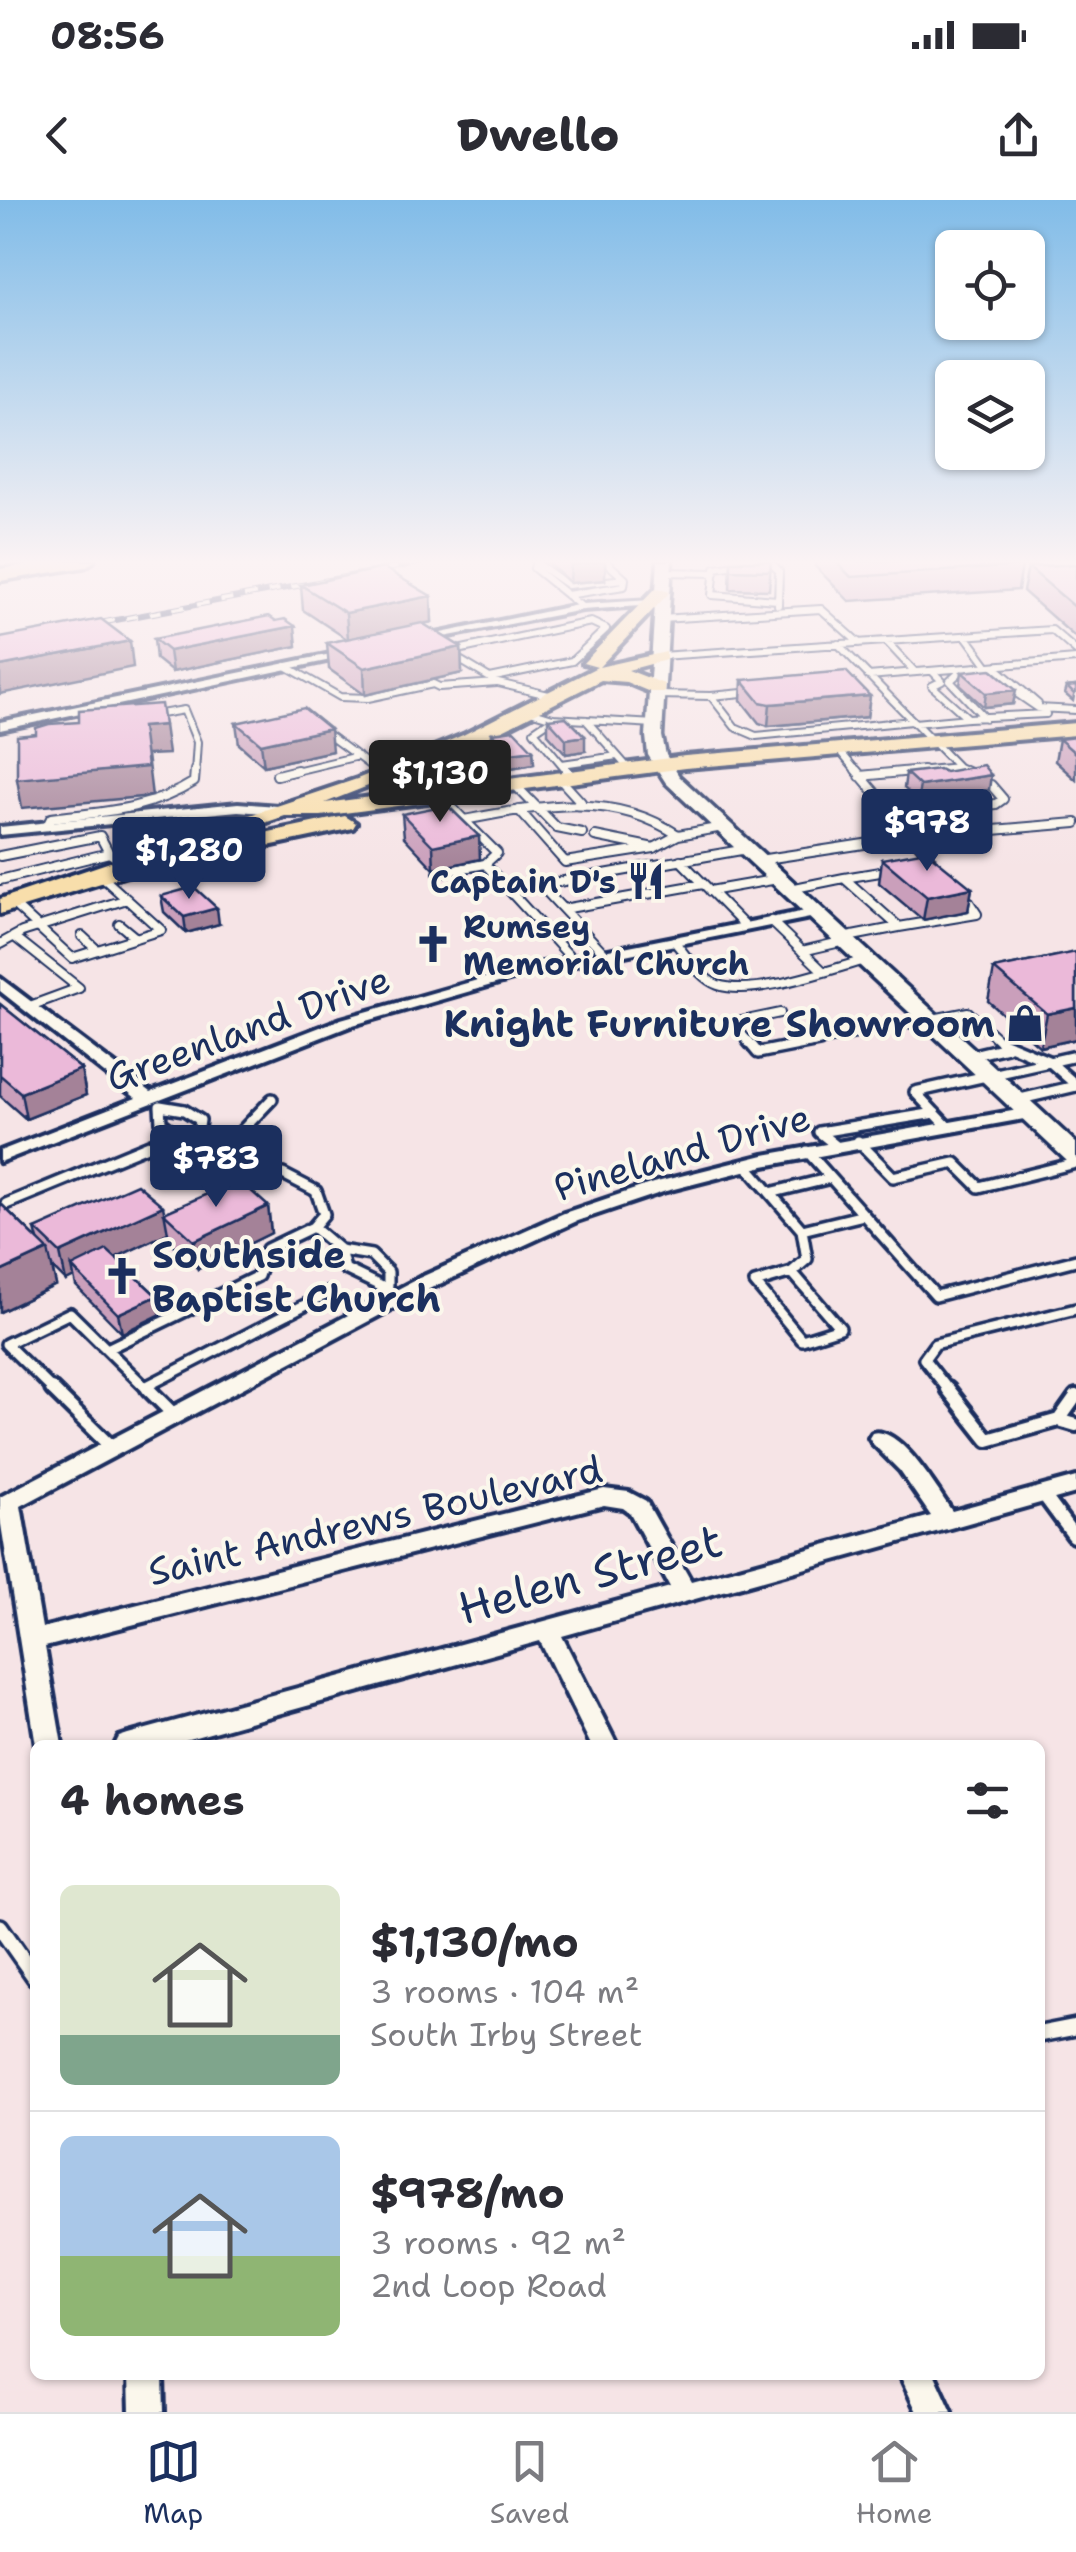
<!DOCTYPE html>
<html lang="en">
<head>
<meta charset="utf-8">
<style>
	:root { --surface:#fff; --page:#f7f7f7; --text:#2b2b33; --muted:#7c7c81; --line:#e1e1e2; --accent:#1b2f5e }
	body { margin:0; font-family:"Shantell Sans",sans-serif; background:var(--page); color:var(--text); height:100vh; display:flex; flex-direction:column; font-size:38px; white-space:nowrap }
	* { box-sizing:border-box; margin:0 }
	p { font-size:32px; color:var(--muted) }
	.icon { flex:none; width:55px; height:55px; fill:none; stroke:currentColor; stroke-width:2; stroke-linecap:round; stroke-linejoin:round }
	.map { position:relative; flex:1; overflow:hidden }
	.side { position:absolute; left:30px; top:1540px; width:1015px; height:640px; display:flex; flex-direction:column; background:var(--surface); border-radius:15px; box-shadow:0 2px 8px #0004 }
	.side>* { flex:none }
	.controls { position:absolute; left:935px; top:30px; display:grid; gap:20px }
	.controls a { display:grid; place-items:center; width:110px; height:110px; border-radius:15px; background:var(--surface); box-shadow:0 2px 8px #0004; font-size:50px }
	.price { position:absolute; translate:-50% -85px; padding:0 22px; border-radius:10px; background:var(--accent); color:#fff; font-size:32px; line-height:65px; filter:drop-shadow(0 2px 5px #0008) }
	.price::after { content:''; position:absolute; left:50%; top:60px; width:30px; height:22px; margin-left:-15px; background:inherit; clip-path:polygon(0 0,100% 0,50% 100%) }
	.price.on { background:#222; color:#fff }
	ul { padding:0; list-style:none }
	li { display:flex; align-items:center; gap:30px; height:250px; padding:0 30px }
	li+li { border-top:2px solid var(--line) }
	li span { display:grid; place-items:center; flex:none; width:280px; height:200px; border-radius:15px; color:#555 }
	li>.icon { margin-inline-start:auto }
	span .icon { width:120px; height:120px; fill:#fffc; stroke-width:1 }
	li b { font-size:42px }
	h2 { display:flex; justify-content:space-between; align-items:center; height:120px; padding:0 30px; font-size:42px }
	.status { display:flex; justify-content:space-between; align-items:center; height:70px; padding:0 50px; background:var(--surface); direction:ltr }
	.status svg { height:28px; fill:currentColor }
	header { display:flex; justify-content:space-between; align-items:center; height:130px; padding:0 30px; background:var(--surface); font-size:45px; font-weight:800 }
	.tab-bar { display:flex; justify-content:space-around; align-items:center; height:140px; border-top:2px solid var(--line); background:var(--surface); font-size:28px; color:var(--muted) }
	.tab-bar a { display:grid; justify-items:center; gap:5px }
	.tab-bar .on { color:var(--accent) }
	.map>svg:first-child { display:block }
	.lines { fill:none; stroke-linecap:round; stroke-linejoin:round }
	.lane-far4-casing { stroke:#1b2f5e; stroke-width:10 }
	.lane-far3-casing { stroke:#1b2f5e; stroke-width:12 }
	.lane-far2-casing { stroke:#1b2f5e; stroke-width:16 }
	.lane-far1-casing { stroke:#1b2f5e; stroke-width:20 }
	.lane-casing { stroke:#1b2f5e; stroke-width:22 }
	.street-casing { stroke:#1b2f5e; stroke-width:8 }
	.secondary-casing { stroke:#1b2f5e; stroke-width:7 }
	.primary-casing { stroke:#1b2f5e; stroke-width:8 }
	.highway-casing { stroke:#1b2f5e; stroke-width:7 }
	.lane-far4 { stroke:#fbf7ec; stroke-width:6 }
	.lane-far3 { stroke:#fbf7ec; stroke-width:8 }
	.lane-far2 { stroke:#fbf7ec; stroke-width:9 }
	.lane-far1 { stroke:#fbf7ec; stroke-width:12 }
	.lane { stroke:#fbf7ec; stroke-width:15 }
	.street { fill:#fbf7ec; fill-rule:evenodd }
	.secondary { fill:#fbf7ec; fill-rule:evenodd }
	.primary { fill:#f8deab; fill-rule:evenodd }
	.highway { fill:#f8deab; fill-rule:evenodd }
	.rail-casing { stroke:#1b2f5e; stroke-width:6 }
	.rail { stroke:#fbf7ec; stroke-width:4; stroke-dasharray:12; stroke-linecap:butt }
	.wall { fill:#ca9fbb; stroke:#1b2f5e; stroke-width:2.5 }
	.shaded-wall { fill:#a48298; stroke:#1b2f5e; stroke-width:2.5 }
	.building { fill:#ebb9d9; stroke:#1b2f5e; stroke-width:2.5 }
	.labels { text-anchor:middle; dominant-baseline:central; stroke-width:8; stroke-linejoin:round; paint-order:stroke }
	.far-poi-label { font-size:32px; font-weight:bold; fill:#1b2f5e; stroke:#fbf7ec; text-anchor:end }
	.poi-label { font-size:38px; font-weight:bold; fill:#1b2f5e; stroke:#fbf7ec; text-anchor:end }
	.street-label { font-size:38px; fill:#1b2f5e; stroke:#fbf7ec }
	.near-street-label { font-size:45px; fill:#1b2f5e; stroke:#fbf7ec }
</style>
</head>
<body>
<div class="status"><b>08:56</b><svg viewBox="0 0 49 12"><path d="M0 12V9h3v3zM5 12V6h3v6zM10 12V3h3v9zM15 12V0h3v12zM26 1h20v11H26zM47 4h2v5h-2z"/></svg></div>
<header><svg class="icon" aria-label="back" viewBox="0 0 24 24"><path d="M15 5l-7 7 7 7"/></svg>Dwello<svg class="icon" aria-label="share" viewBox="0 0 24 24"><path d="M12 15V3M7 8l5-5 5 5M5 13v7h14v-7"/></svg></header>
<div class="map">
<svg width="1076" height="2212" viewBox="0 0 1076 2212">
	<rect width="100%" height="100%" fill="#f6e4e6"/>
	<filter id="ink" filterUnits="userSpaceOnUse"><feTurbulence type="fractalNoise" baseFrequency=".01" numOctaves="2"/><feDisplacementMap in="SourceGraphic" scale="20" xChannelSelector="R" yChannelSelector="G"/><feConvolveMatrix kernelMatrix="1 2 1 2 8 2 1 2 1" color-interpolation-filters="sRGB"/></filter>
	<g filter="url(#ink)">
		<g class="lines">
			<!-- lane-far4 casing -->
			<g class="lane-far4-casing">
				<path id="lane-far4" d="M537,361L534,368L582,407
					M535,362L568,385L625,379
					M744,364L715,368L712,395L778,400
					M761,364L773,365L779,371
					M664,372L715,373
					M567,395L624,386L625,379L605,361
					M778,405L779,371
					M661,419L821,409L859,443
					M966,436L988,466
					M886,441L915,472
					M838,444L958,567L971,573
					M448,452L591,422L606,429L572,461L490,478
					M450,454L498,483L553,496
					M660,456L1052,430L1076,451
					M286,466L340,497L368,498L433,484L439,487L497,483
					M994,466L1038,504
					M968,472L961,471L950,481L985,518
					M868,476L1076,459
					M1006,486L1038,508L1076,510
					M656,495L711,496L735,527L756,536L912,521
					M711,496L753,492
					M530,511L553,518L655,524
					M149,516L184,510L197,542L195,573
					M553,518L534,531L569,573
					M968,518L1046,514
					M586,520L629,569
					M914,523L968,518L932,486L942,481L932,471
					M319,528L380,573
					M838,549L858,573
					M562,564L617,556
					M287,573L358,556
					M896,573L958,567"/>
			</g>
			<!-- lane-far3 casing -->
			<g class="lane-far3-casing">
				<path id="lane-far3" d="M376,570L383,575
					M567,570L573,577
					M856,570L931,659
					M965,570L974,574
					M277,575L297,570
					M860,576L923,570
					M560,579L581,602
					M516,586L557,628L582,633
					M447,602L464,620C539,606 611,590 678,635
					M519,610L565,662L654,648
					M893,617L996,604L1003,599L991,585
					M464,620L497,653L485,664
					M47,626L51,618C101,612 150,610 194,582L195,570
					M595,636L654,648L678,635L723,627
					M0,656L100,636L109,653L127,664
					M680,660L745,726
					M759,660L910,637L1076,623
					M438,673L485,664L573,760
					M844,678L892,670
					M0,680L109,653
					M790,689L844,678L899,727L842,738
					M710,691L778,679
					M12,703L72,758L161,730L100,675
					M563,709L703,684
					M771,721L824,772
					M119,724L136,738
					M899,727L977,714L963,693
					M82,736L97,750
					M16,738L79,788L30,806
					M674,741C686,755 700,779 718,785C755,797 828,770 865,760
					M0,744L22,732L127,699
					M802,751L845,741
					M605,754L544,689L547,684L747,649
					M750,844L732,823L780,813
					M806,844L968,812L1003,844"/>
			</g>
			<!-- lane-far2 casing -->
			<g class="lane-far2-casing">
				<path id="lane-far2" d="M748,841L758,853L819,841
					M1000,841L1050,862L1076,885
					M969,856L1007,847
					M1016,900L1076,886
					M160,906L184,910L200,920L198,934H176L161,922Z
					M948,927L915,892L1076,856
					M858,941L893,977L955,963L979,987L1076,963
					M835,945L819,932L935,913
					M216,948L233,940L272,899
					M807,951L936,1096L1076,1060
					M746,965L802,1030L864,1015
					M770,993L831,978
					M6,1004L176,934
					M313,1027L340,1050
					M792,1072L840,1128L802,1140L755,1083Z
					M792,1072L807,1059L802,1030
					M388,1085V1072L371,1055L340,1050L345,1069L401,1096
					M107,1149L258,1076L267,1049L313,1027L324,1014L316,991L283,974L254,976L198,934
					M145,1187L330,1092
					M55,1192L6,1144L70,1113L150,1192
					M950,1192L924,1159L935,1144L1076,1109"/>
			</g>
			<!-- lane-far1 casing -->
			<g class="lane-far1-casing">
				<path id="lane-far1" d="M52,1189L112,1248
					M148,1189L174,1215
					M948,1189L988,1240L1059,1220L1076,1196
					M1059,1220L1076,1225
					M1043,1294L1074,1336"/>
			</g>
			<!-- lane casing -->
			<g class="lane-casing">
				<path id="lane" d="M0,1727L35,1777
					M1040,1834L1076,1827"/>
			</g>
			<!-- street casing -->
			<g class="street-casing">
				<path id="street" d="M652,400L657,403L656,405L582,410L413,443L407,440L582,404Z
					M355,449L359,450V454L0,530V522Z
					M238,603L278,606L285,610L278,614L238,611L145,620L167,625L186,644L179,648L158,631L132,626L131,622L0,635V627Z
					M815,709L820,710V716L530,774L353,825L0,962V951L136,898L0,791V778L151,892L341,819L523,767Z
					M1029,908L1038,913L1035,917L764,966L666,991L577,1021L433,1087L21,1306L42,1428L604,1289L629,1292L646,1301L691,1381L931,1316L900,1271L872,1243L869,1238L872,1233C900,1225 937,1290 952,1311L1076,1277V1293L562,1436L617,1545H591L540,1441L167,1545H115L119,1537L128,1534L670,1387L630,1313L623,1308L604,1305L45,1447L62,1545H36L0,1318V1297L419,1078L564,1013L653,983L764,955Z
					M129,2175H163L164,2212H130Z
					M900,2175H935L952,2212H917Z"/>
			</g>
			<!-- secondary casing -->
			<g class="secondary-casing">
				<path id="secondary" d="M658,361H672L662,536L666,555L679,576L1076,943V963L1067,961L666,583L648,555L646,536Z"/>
			</g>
			<!-- primary casing -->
			<g class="primary-casing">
				<path id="primary" d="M656,388L670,392L599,467L666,452V460L628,470L664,484V492H650L626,482L601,480L477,543L325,603L685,556L1076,523V535L685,568L321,616H285L155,660L137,672L0,714V699L357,579L463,535L597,467L583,463Z
					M345,616L356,623L353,628L202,660L191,653L202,646Z"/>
			</g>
			<!-- highway casing -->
			<g class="highway-casing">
				<path id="highway" d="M53,361H94L85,367L0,381V369Z"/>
			</g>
			<!-- lane-far4 -->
			<use href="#lane-far4" class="lane-far4"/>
			<!-- lane-far3 -->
			<use href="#lane-far3" class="lane-far3"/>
			<!-- lane-far2 -->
			<use href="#lane-far2" class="lane-far2"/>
			<!-- lane-far1 -->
			<use href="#lane-far1" class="lane-far1"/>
			<!-- lane -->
			<use href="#lane" class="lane"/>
			<!-- street -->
			<use href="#street" class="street"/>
			<!-- secondary -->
			<use href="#secondary" class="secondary"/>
			<!-- primary -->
			<use href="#primary" class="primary"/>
			<!-- highway -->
			<use href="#highway" class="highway"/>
			<!-- rail casing -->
			<g class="rail-casing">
				<path id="rail" d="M79,427L429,361"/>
			</g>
			<!-- rail -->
			<use href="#rail" class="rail"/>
		</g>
		<!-- wall -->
		<path class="wall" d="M546,361H605V380L570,383Z
			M731,361H771L769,390L730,389Z
			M815,361H1015L1022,366L1018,390L849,401L815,366Z
			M1076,364V438L1023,391L1028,367Z
			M301,385L431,396L432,422L423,424L461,447L462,473L365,495L329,469L327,443L347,439L303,410Z
			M154,439L297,446L172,472L156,459Z
			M962,472L1016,490L1013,504L984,507L960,485Z
			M742,480L870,496L867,517L768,526L759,523L741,500Z
			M1076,486L1073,501L1065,494L1067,487Z
			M548,519L585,551L566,554L548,534Z
			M236,523L332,551L264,566L239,544Z
			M492,533L533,550L534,564L511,568L492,548Z
			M1076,537V580L1055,561L1059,539Z
			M906,573L989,590L917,601L904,588Z
			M402,614L480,659L434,669L404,637Z
			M882,659L972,688L968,711L923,720L879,683Z
			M161,696L219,724L186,733L164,712Z
			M1076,752V839L1040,847L988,801L994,769Z
			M0,804L81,869L86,895L26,919L0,896Z
			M0,1003L38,1040L35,1029L164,1013L268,1006L271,1033L198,1069L169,1040L168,1033L116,1057L157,1096L161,1114L122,1133L76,1086L74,1077L66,1081L52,1067L56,1085L0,1112Z"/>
		<!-- shaded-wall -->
		<path class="shaded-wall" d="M605,361V380L570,383L571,365Z
			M431,396L432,422L348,439L346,413Z
			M295,426L297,446L172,472L169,451Z
			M130,441L133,467L0,494V466Z
			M461,447L462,473L365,495L364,468Z
			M1016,490L1013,504L984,507L986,493Z
			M870,496L867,517L768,526L770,504Z
			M164,525L168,554L147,555L152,596L22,608L17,579L142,527Z
			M330,529L332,551L264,566L261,544Z
			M585,536V551L566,554V539Z
			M533,550L534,564L511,568V553Z
			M991,575L989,590L917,601L920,586Z
			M479,636L480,659L434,669L433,646Z
			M972,688L968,711L923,720L927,697Z
			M217,708L219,724L186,733L184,717Z
			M1076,808V839L1040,847L1047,814Z
			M81,869L86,895L26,919L21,893Z
			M163,1006L168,1033L79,1075L72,1067L74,1077L66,1081L60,1053Z
			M268,1006L271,1033L198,1069L194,1041Z
			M48,1050L56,1085L0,1112V1072Z
			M157,1096L161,1114L122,1133L118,1114Z"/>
		<!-- building -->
		<path class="building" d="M566,361H605L571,365Z
			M731,361H771L770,371L731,370Z
			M835,361H1015L1022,366L851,377Z
			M1076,364V408L1028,367Z
			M384,368L431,396L346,413L301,385Z
			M269,416L276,421L285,419L295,426L169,451L154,439Z
			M101,419L130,441L0,466V438Z
			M422,423L461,447L364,468L327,443Z
			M991,469L1016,490L986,493L962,472Z
			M846,471L870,496L770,504L760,502L742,480Z
			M1076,486V493L1074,494L1067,487Z
			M161,504L164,525L142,527L147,567L17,579V536L36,534V528L49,524L79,522V510Z
			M304,508L330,529L261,544L236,523Z
			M566,517L585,536L566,539L548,519Z
			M514,530L533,550L511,553L492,533Z
			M1076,537V554L1059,539Z
			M983,565L991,575L920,586L906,573L939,569L945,572Z
			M447,605L479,636L433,646L402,614Z
			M926,651L972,688L927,697L882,659Z
			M194,687L217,708L184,717L161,696Z
			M1076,752V808L1047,814L994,769Z
			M0,804L81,869L21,893L0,875Z
			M239,980L268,1006L194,1041L164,1013Z
			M137,984L163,1006L60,1053L35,1029Z
			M0,1003L48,1050L0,1072Z
			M107,1050L157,1096L118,1114L72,1067Z"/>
	</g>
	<!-- sky -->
	<linearGradient id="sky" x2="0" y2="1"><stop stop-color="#81bce8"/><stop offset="0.54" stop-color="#fbf3f4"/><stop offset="1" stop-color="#fbf3f4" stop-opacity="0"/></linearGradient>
	<rect width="1076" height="670" fill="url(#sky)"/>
	<!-- icons -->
	<defs>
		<g id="restaurant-bare" transform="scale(3)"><path d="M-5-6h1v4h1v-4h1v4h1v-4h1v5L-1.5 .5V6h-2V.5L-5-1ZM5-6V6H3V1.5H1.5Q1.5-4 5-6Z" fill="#1b2f5e" stroke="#fbf7ec" stroke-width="2.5" paint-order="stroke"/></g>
		<g id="church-bare" transform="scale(3)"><path d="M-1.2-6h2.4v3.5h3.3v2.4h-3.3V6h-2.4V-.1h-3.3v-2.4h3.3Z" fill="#1b2f5e" stroke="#fbf7ec" stroke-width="2.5" paint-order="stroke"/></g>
		<g id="shop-bare" transform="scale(3)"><path d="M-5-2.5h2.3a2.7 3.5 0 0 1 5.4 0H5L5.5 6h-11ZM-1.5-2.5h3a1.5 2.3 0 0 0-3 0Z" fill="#1b2f5e" stroke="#fbf7ec" stroke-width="2.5" paint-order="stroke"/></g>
	</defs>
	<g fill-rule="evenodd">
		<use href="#restaurant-bare" x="646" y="681"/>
		<use href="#church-bare" x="433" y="744"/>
		<use href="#shop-bare" x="1025" y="823"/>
		<use href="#church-bare" x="122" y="1076"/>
	</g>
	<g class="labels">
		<!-- far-poi labels -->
		<g class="far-poi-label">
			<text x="616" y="681">Captain D's</text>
			<text x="463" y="726" text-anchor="start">Rumsey<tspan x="463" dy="37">Memorial Church</tspan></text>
		</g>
		<!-- poi labels -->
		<g class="poi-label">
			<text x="995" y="823">Knight Furniture Showroom</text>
			<text x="152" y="1054" text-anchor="start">Southside<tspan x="152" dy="44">Baptist Church</tspan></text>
		</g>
		<!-- street labels -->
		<g class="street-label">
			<text transform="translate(248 828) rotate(-20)">Greenland Drive</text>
			<text transform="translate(682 952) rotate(-16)">Pineland Drive</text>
			<text transform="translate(375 1320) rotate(-13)">Saint Andrews Boulevard</text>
		</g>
		<!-- near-street labels -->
		<g class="near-street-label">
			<text transform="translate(590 1374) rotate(-15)">Helen Street</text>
		</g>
	</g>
</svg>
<div class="controls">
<a><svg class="icon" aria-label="locate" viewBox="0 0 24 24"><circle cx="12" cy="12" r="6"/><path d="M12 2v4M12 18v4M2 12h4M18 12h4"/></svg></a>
<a><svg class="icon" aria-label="layers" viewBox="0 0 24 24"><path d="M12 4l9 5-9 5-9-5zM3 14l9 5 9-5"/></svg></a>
</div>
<b class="price on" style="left:440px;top:625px">$1,130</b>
<b class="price" style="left:927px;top:674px">$978</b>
<b class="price" style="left:189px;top:702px">$1,280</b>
<b class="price" style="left:216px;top:1010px">$783</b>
<section class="side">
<h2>4 homes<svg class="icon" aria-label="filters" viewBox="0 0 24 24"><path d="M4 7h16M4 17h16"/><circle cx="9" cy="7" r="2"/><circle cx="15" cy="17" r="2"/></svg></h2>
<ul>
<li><span style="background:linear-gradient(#dfe7d0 75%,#7fa58c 0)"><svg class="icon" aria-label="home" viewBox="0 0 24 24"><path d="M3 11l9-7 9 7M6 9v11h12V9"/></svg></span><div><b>$1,130/mo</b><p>3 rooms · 104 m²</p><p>South Irby Street</p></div></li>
<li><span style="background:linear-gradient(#a9c7e8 60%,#8fb573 0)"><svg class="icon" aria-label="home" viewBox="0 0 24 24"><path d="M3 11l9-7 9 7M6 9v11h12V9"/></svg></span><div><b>$978/mo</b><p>3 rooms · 92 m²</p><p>2nd Loop Road</p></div></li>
</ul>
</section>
</div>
<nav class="tab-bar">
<a class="on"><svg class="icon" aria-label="map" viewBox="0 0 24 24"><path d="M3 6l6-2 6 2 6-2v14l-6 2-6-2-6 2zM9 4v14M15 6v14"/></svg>Map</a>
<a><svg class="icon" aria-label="saved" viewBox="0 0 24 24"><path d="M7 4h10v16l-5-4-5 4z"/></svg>Saved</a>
<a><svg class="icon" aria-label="home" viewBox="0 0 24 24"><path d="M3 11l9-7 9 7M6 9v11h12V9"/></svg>Home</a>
</nav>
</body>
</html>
